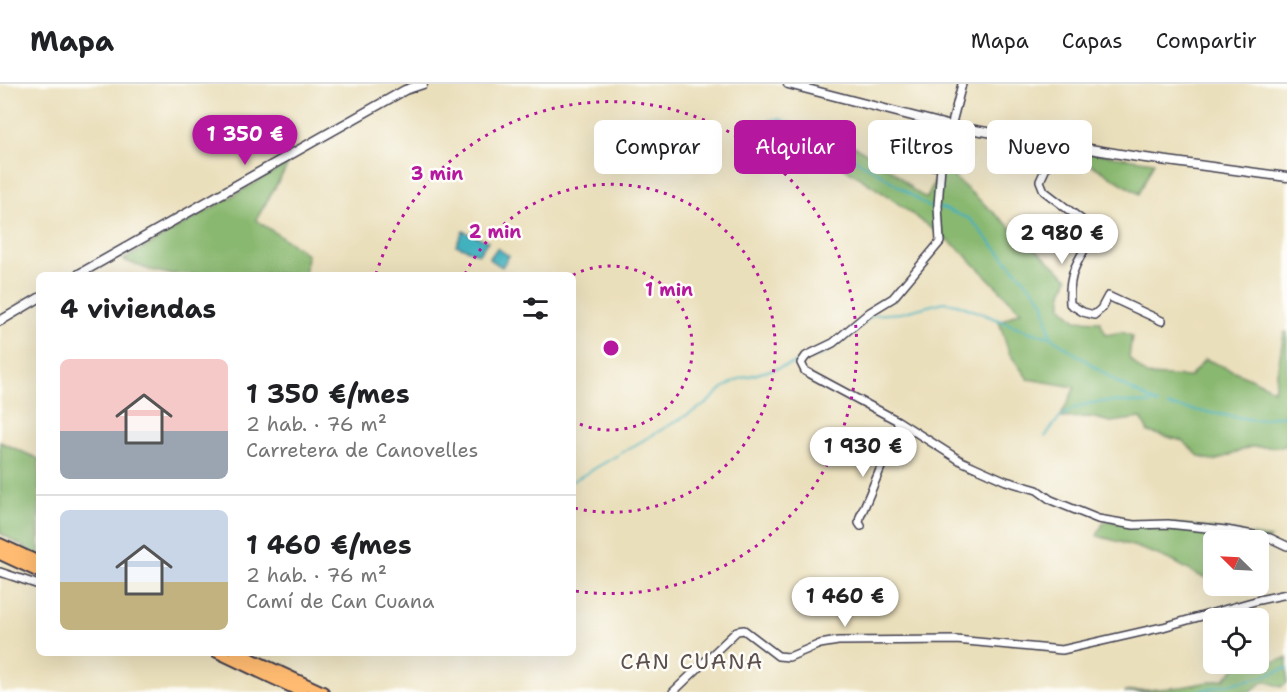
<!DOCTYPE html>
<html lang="es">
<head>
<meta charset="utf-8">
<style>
	:root { --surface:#fff; --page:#f2f2f2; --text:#202124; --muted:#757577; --line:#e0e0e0; --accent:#b5179e }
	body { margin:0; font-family:"Shantell Sans",sans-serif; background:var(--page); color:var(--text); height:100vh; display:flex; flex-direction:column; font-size:22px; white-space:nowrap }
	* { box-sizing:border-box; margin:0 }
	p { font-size:20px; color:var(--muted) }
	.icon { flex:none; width:33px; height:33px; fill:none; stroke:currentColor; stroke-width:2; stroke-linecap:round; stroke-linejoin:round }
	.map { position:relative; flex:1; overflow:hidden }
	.panel { position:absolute; left:36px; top:188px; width:540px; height:384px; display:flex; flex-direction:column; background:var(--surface); border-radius:9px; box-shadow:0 6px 24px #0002 }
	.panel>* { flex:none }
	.banner { position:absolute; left:594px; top:36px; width:570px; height:54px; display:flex; gap:12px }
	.needle { width:39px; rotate:294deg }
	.controls { position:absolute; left:1203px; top:446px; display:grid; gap:12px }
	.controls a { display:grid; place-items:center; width:66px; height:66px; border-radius:9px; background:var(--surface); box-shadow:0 6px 24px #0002; font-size:30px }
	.price { position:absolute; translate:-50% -51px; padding:0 14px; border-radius:21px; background:#fff; color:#222; font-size:20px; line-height:39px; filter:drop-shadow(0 2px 3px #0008) }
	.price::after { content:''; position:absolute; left:50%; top:36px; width:18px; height:14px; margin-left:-9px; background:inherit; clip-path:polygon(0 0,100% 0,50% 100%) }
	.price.on { background:var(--accent); color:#fff }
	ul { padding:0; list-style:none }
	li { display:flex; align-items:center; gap:18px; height:150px; padding:0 24px }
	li+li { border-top:2px solid var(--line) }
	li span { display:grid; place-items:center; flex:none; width:168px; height:120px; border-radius:9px; color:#555 }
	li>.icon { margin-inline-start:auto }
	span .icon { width:72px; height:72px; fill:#fffc; stroke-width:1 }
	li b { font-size:26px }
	h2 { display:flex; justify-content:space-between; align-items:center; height:72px; padding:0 24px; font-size:26px }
	.pill { padding:0 21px; border-radius:9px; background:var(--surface); box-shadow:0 6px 24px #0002; font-size:21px; line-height:54px }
	.pill.on { background:var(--accent); color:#fff }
	header { display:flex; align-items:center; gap:36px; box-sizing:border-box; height:84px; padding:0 30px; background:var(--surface); border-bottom:2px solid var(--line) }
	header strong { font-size:28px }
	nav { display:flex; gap:33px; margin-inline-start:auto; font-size:21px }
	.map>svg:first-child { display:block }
	.forest { fill:#89b870; stroke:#566d56; stroke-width:1.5 }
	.water { fill:#42b1be; stroke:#326a7c; stroke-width:1.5 }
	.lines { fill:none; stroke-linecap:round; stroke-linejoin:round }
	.stream { stroke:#42b1be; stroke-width:2 }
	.minor-casing { stroke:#403e4e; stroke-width:10 }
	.tertiary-casing { stroke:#403e4e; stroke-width:11 }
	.trunk-casing { stroke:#403e4e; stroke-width:14 }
	.minor { stroke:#fff; stroke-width:7 }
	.tertiary { stroke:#fff; stroke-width:8 }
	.trunk { stroke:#ffbb71; stroke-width:10 }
	.ring { fill:none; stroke:#b5179e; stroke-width:3; stroke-dasharray:3 6 }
	.labels { text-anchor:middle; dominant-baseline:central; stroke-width:5; stroke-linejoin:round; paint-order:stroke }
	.neighbourhood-label { font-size:22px; letter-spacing:1.5px; fill:#5c504f; stroke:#fdfcf7 }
	.centre { fill:#b5179e; stroke:#fdfcf7; stroke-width:3 }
	.ring-label { font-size:18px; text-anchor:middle; font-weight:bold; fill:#b5179e; stroke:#fdfcf7; stroke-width:5; stroke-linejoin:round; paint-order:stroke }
</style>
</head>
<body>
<header>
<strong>Mapa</strong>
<nav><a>Mapa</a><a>Capas</a><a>Compartir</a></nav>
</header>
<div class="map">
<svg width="1287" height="608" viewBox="0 0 1287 608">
	<rect width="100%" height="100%" fill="#fdfcf7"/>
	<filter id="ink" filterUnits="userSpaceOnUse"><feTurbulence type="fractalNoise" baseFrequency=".0167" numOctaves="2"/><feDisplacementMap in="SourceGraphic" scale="12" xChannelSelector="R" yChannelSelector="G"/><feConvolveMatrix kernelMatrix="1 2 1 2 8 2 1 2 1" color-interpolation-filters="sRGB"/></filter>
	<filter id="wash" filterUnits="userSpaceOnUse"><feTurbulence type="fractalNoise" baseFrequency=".008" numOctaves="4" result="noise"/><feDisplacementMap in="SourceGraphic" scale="24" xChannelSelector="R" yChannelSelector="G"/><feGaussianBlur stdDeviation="1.35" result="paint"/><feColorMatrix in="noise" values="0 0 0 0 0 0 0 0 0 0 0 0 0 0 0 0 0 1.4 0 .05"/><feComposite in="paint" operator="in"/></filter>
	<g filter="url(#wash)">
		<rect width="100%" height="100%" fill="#eadfbb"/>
		<!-- forest -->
		<path class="forest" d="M826,47C850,59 873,72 894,88C908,99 909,106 927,114L941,82L1068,194L1062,208V223L1076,236L1100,237L1106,251L1122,248L1132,252L1129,274L1146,291L1190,293L1205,275C1228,285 1252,293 1274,306L1284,249L1287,248V361L1281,363H1250L1215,377L1200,373L1183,357L1148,348L1141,334L1111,338L1090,333L1060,334L1075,303L1028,295L1009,269L999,238L1021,227L958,164L889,113L811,62Z
			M1066,65L1154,78L1139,110Z
			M289,79L256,136L307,170L305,190H169L150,186L123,176Z
			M0,358L39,375V472L0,449Z
			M1104,437L1188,441L1270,454L1259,462L1258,456H1214L1213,494C1197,495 1185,482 1170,476C1147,466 1122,458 1097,452Z
			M1287,574V599L1281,603L1265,597L1249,608H1123L1182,603L1224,595L1240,579L1272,578Z"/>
		<!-- water -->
		<path class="water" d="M463,147L488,157L479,170L456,161Z
			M497,164L509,172L502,183L489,175Z"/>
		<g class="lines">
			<!-- stream -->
			<path class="stream" d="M761,53L770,36L780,35L800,43L879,89L929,123L942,124L970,135L1043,217L1051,253L1117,298L1158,320
				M805,276L822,271L846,254L873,231L901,229L944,218L957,220L1030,248L1051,253
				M1168,322L1255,336L1287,331
				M1045,353C1049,347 1054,339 1060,334C1085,312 1120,317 1151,320
				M573,397L706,320L723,304L739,295L799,278
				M1193,608L1262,593L1287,584"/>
		</g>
	</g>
	<g filter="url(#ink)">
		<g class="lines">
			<!-- minor casing -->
			<g class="minor-casing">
				<path id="minor" d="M1057,60L1040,97L1044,107L1091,143L1094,150C1078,176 1068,188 1070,220L1083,228L1094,231L1101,225L1108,212L1162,237
					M933,82H941L962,0
					M941,82L938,122L940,158L893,214L870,228L833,259L806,272L801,279L805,287L898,337L961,377L1006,397L1037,406L1051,416L1098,435L1134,441L1168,440L1226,446L1270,454L1287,462
					M861,442L859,439L860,433L898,343V337
					M0,488L39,501
					M673,608L737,547L744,546L778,572L789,573L820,560L838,557L956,556L1062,566L1163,543L1259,516L1287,510"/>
			</g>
			<!-- tertiary casing -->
			<g class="tertiary-casing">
				<path id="tertiary" d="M788,0L951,42L1138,73L1287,93
					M79,190L405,6L423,0
					M0,237L39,214"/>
			</g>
			<!-- trunk casing -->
			<g class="trunk-casing">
				<path id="trunk" d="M0,460L39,478
					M0,470L39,488
					M217,568L302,608
					M236,568L323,608"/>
			</g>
			<!-- minor -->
			<use href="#minor" class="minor"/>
			<!-- tertiary -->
			<use href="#tertiary" class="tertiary"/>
			<!-- trunk -->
			<use href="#trunk" class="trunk"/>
		</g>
	</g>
	<!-- distance rings -->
	<g class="ring">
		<path d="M573 191A82 82 0 1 1 573 337"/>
		<path d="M465 190A164 164 0 1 1 574 424"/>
		<path d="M376 190A246 246 0 1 1 575 507"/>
	</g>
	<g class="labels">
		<!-- neighbourhood labels -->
		<g class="neighbourhood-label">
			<text x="692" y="577">CAN CUANA</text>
		</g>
	</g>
	<circle cx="611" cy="264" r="9" class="centre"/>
	<g class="ring-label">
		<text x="437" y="96">3 min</text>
		<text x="495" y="154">2 min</text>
		<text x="669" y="212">1 min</text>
	</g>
</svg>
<div class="controls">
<a><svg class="needle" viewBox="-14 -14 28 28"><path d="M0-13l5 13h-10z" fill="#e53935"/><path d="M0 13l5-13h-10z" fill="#757577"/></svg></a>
<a><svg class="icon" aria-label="locate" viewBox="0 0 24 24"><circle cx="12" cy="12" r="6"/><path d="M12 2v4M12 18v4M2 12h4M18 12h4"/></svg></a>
</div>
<b class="price on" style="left:245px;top:82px">1 350 €</b>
<b class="price" style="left:1062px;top:181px">2 980 €</b>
<b class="price" style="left:863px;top:394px">1 930 €</b>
<b class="price" style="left:845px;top:544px">1 460 €</b>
<div class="banner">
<a class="pill">Comprar</a>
<a class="pill on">Alquilar</a>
<a class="pill">Filtros</a>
<a class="pill">Nuevo</a>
</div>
<section class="panel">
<h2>4 viviendas<svg class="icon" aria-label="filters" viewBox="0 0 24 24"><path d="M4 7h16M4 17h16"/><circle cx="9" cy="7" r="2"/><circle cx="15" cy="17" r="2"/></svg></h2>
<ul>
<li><span style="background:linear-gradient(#f6c9c9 60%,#9aa5b1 0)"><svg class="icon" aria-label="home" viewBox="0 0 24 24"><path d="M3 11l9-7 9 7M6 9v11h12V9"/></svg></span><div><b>1 350 €/mes</b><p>2 hab. · 76 m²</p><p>Carretera de Canovelles</p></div></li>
<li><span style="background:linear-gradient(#c9d6e8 60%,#c2b280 0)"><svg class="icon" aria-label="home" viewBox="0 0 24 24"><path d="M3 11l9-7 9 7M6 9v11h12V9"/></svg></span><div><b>1 460 €/mes</b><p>2 hab. · 76 m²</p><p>Camí de Can Cuana</p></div></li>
</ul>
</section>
</div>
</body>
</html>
